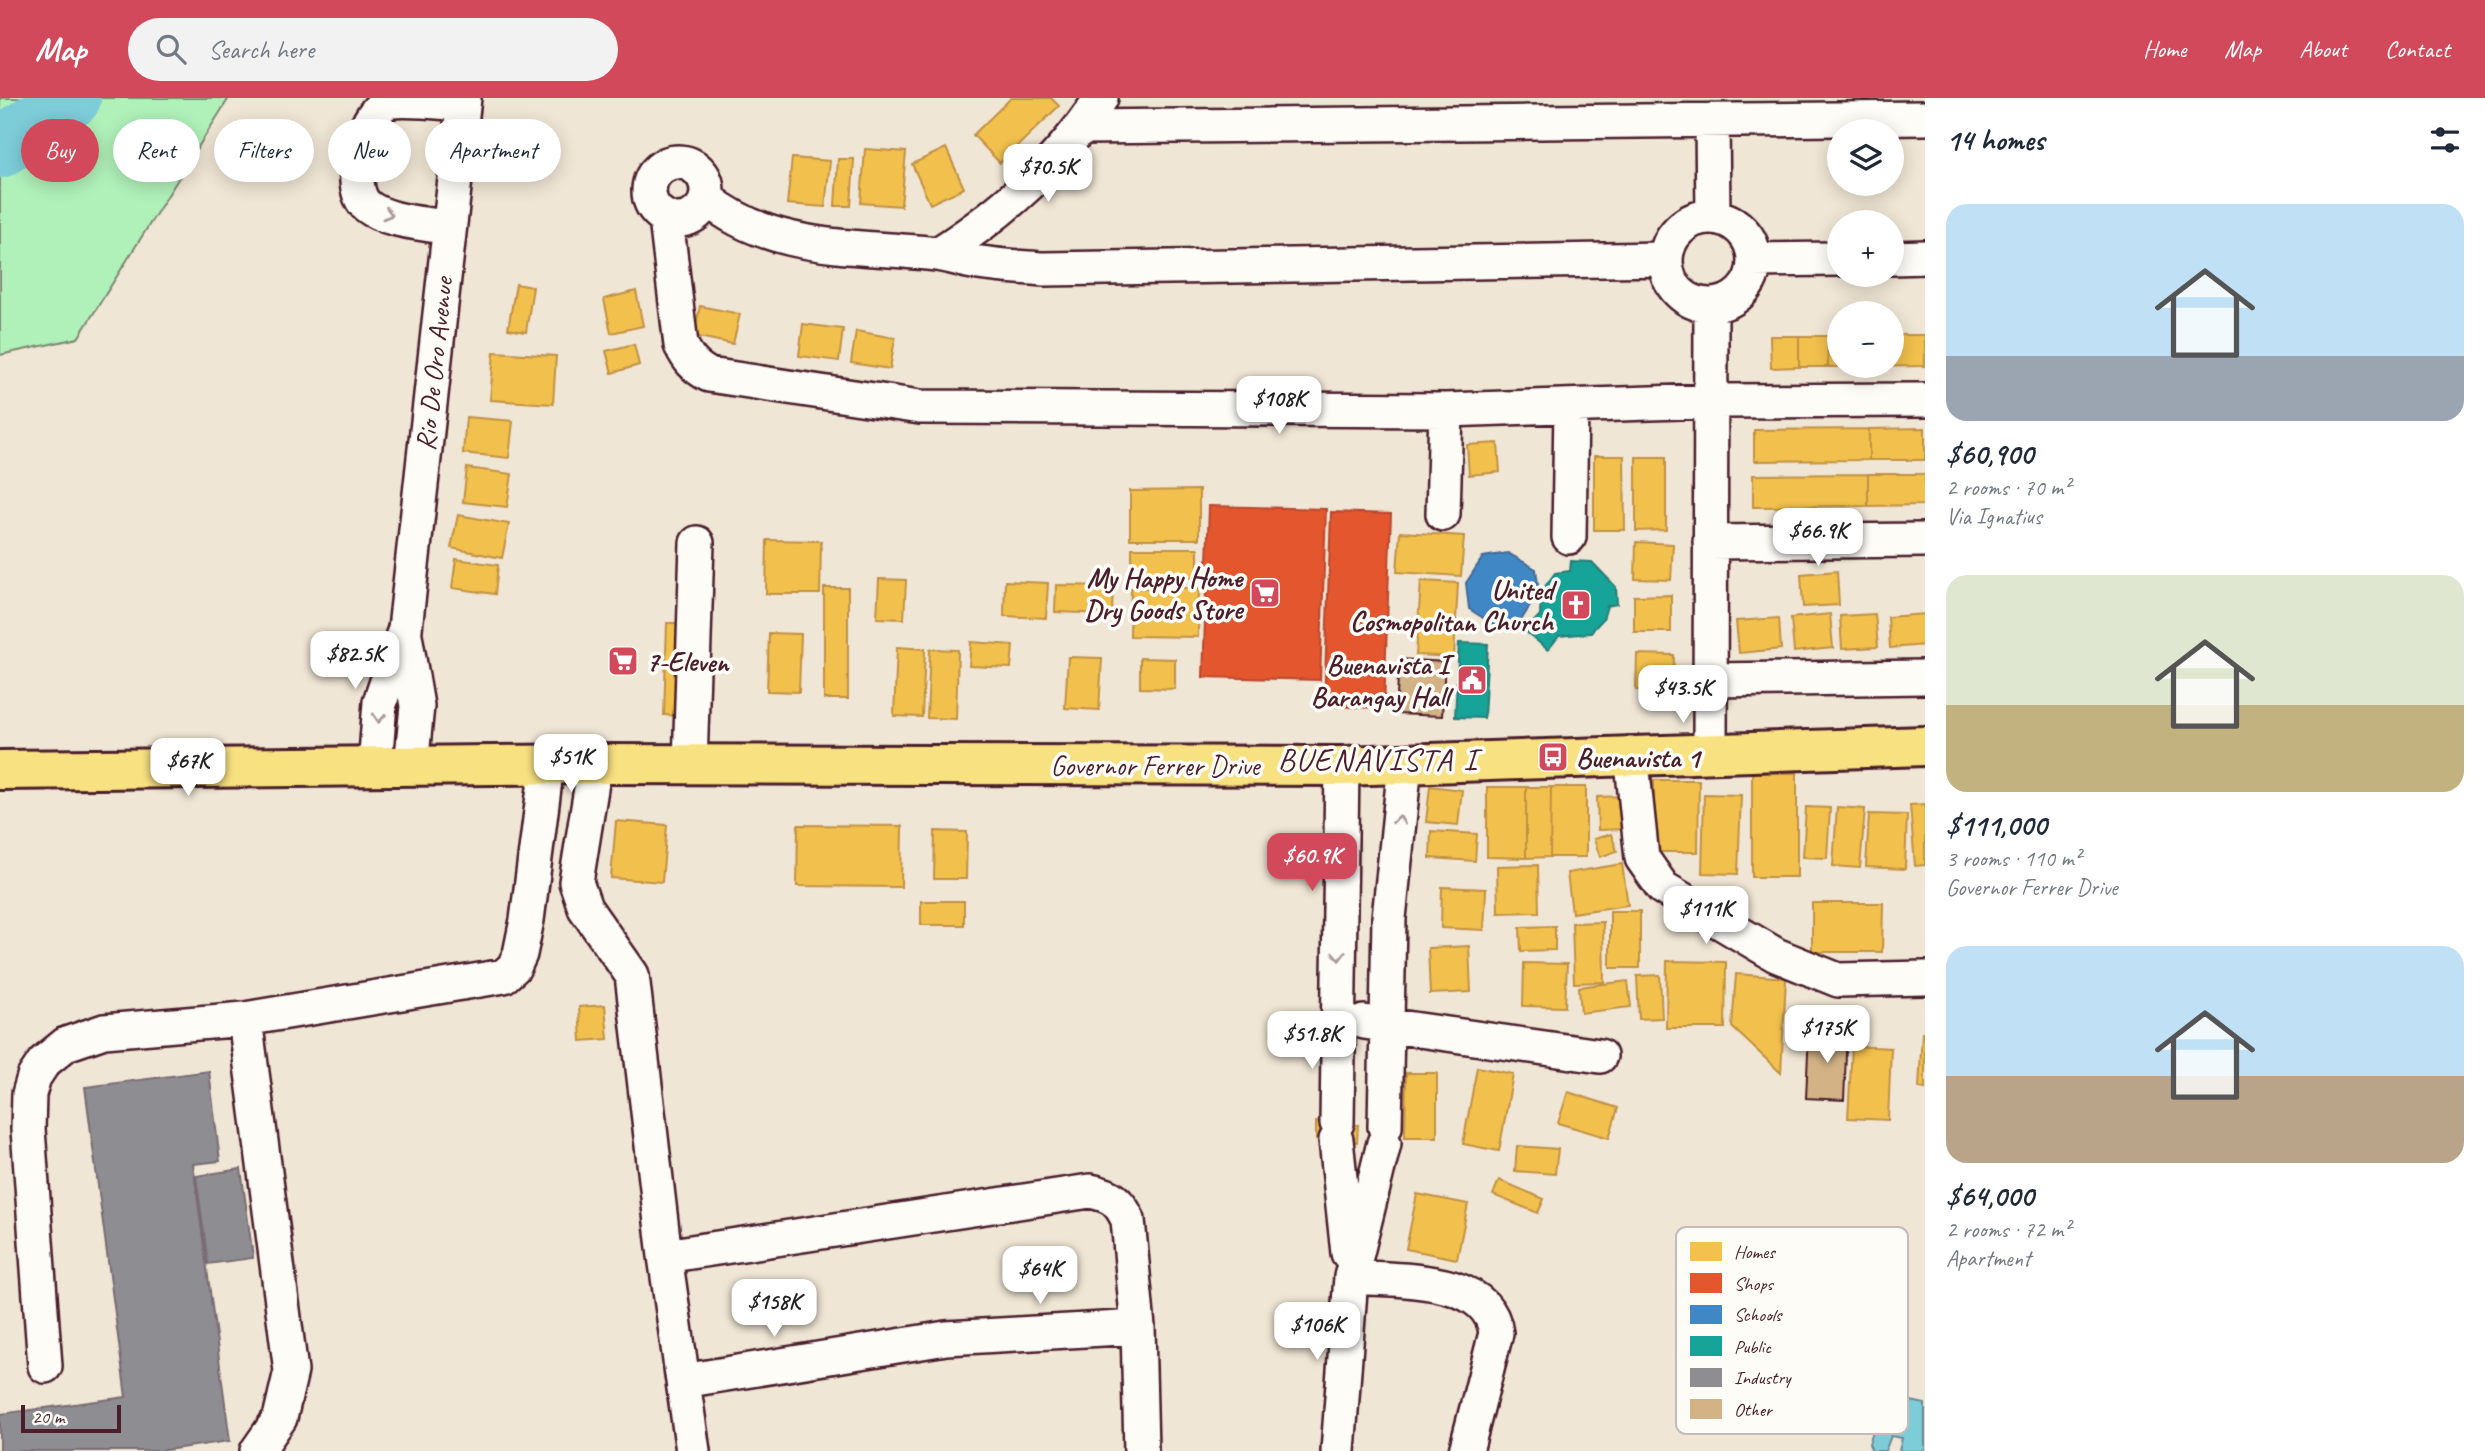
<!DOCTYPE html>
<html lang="en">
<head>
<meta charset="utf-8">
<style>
	:root { --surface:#fff; --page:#f2f2f3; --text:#1f2937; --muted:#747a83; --accent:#d1495b }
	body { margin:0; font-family:Caveat,sans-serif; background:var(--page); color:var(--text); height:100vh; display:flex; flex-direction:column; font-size:26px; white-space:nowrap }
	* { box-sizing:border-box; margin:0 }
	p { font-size:23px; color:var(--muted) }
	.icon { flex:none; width:38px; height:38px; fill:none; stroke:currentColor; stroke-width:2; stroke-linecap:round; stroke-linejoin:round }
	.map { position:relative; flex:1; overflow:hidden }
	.side { display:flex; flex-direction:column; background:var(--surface); width:560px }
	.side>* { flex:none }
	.hud { position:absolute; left:21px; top:21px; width:665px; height:63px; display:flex; gap:14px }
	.fabs { position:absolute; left:1827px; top:21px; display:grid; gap:14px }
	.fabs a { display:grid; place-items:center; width:77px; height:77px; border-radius:50%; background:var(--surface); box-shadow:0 4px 18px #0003; font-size:35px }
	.scale { position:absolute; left:21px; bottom:18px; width:100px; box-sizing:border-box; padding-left:7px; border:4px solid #4a1f2b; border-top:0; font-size:19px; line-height:24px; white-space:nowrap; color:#4a1f2b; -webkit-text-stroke:5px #fdfcf7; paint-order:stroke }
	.price { position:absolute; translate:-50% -60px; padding:0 16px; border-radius:14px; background:#fff; color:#222; font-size:23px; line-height:46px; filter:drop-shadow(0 2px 4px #0008) }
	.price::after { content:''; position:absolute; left:50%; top:42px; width:21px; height:16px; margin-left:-10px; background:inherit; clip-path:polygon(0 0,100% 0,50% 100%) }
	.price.active { background:var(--accent); color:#fff }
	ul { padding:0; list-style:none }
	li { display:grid; align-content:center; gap:14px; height:371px; padding:0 21px }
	li span { display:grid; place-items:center; height:217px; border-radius:21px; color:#555 }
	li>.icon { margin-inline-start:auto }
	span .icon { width:126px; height:126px; fill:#fffc; stroke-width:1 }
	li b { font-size:30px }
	h2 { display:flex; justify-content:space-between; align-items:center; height:84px; padding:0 21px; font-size:30px }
	.pill { padding:0 24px; border-radius:32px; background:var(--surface); box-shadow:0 4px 18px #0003; font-size:24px; line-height:63px }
	.pill.active { background:var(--accent); color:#fff }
	header { display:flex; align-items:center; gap:42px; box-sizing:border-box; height:98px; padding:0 35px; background:var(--accent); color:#fff }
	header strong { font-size:33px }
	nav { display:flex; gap:38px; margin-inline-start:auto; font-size:24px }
	.search { width:490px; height:63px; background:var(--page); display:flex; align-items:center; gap:18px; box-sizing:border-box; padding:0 24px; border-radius:38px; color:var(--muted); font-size:26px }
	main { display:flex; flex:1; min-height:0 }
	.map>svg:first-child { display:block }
	.green { fill:#b0f1b9; stroke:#7d8872; stroke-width:2 }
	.water { fill:#7dcdd9; stroke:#698793; stroke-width:2 }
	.homes { fill:#f2c14e; stroke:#c09044; stroke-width:2 }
	.shops { fill:#e4572e; stroke:#b6462d; stroke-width:2 }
	.schools { fill:#3f88c5; stroke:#426897; stroke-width:2 }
	.public { fill:#17a398; stroke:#267b77; stroke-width:2 }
	.industry { fill:#8d8d92; stroke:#796c73; stroke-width:2 }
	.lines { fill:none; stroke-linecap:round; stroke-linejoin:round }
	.river { stroke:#7dcdd9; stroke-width:60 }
	.building { fill:#d3b286; stroke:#4a1f2b; stroke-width:2 }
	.minor-casing { stroke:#4a1f2b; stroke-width:38 }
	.major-casing { stroke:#4a1f2b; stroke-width:44 }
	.minor { stroke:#fdfcf7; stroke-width:33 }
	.major { stroke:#f8e181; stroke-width:38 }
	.oneway { stroke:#ac999b }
	.labels { text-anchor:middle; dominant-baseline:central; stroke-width:7; stroke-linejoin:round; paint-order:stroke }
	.street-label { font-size:28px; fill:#4a1f2b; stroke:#fdfcf7 }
	.poi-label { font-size:28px; font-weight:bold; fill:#4a1f2b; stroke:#fdfcf7; text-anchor:end }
	.quarter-label { font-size:32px; letter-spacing:2px; fill:#4a1f2b; stroke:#fdfcf7 }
	.key { fill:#fdfcf7; stroke:#c7baba; stroke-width:2 }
	.key-label { font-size:19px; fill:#4a1f2b }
</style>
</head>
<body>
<header>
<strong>Map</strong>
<div class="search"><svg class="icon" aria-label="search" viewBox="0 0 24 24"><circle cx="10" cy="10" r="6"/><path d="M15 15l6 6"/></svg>Search here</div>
<nav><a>Home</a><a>Map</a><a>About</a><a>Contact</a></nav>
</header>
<main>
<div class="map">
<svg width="1925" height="1353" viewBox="0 0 1925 1353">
	<rect width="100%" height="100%" fill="#f0e6d5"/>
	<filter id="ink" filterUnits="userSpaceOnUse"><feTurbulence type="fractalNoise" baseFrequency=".0143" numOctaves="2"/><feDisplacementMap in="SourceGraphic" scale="14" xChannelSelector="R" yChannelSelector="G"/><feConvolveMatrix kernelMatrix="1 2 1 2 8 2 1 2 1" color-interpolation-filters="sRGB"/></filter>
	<g filter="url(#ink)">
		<!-- green -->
		<path class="green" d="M0,0H229L78,240L0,257Z"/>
		<!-- water -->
		<path class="water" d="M1911,1303L1925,1306V1353H1899L1902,1340L1891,1338L1885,1353H1872L1869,1346L1877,1320L1906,1326Z"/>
		<!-- homes -->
		<path class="homes" d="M1011,0H1051L1059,8L1000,65L973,37Z
			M946,50L964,90L930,106L912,66Z
			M865,51L906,54L901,108L861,105Z
			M792,60L830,63L825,109L787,106Z
			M838,61H854L851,108H835Z
			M516,186L533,189L526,234L508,231Z
			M636,193L643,228L611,235L604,201Z
			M700,208L740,216L733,246L694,238Z
			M803,226L843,231L839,263L799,258Z
			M856,233L895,240L890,271L851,265Z
			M1839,237V268L1856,269H1828L1827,238Z
			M1892,237H1925V268L1856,269L1892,268Z
			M1770,238H1799V269L1771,270Z
			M1799,238H1827L1828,269H1799Z
			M634,246L639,267L612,275L606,253Z
			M494,254L556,258L553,306L490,302Z
			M466,319L513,323L509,360L463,355Z
			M1925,330V362H1869V331Z
			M1869,331V362L1754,363V332Z
			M1498,345L1500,374L1469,377L1467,347Z
			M1594,358H1624L1625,432H1594Z
			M1636,359H1666V432L1636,433Z
			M467,370L512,376L507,409L463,404Z
			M1868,376V408L1753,409V377Z
			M1868,376H1925V407L1868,408Z
			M1199,392V441H1130V393Z
			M458,417L509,426L502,460L451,450Z
			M1400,434L1464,438L1461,478L1397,474Z
			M767,442L821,443L820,496H766Z
			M1636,444L1673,446L1671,482L1635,481Z
			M1132,450H1198V480H1132Z
			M456,461L498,467L495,496L452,490Z
			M1837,473L1839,507L1803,509L1801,476Z
			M879,481L906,482L904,521L877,520Z
			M1005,483L1048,485L1046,520L1004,518Z
			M1421,483L1458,485L1454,559L1416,557Z
			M1056,487L1113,488L1112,516L1055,514Z
			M824,490H848V601H824Z
			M1131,490H1199L1198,539L1130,538Z
			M1671,497V534H1634V498Z
			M1830,516L1833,550L1794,554L1791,520Z
			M1875,516L1878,549L1842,551L1840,518Z
			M1925,516V547L1890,550L1888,519Z
			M1779,520L1781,551L1739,555L1736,523Z
			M667,525H685L682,618L664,617Z
			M769,535L801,536L799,594L767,593Z
			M971,544L1013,547L1011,570L969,568Z
			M897,549L925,551L922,619L894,618Z
			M930,551L958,552L956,621L927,620Z
			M1637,556L1674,557L1673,593L1636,592Z
			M1068,559L1102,560L1099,612L1065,610Z
			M1140,560L1175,561V591L1140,590Z
			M1752,675H1797V779H1752Z
			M1654,682H1699L1698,754H1654Z
			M1430,688L1462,692L1458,727L1426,724Z
			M1487,689H1526V760L1487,759Z
			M1526,689H1551L1550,759L1526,760Z
			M1551,689H1586V759H1550Z
			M1704,696L1741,697L1738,776L1702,775Z
			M1626,698L1628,731L1598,732L1597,699Z
			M1925,706V767L1915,768L1910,707Z
			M1806,709L1830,710L1827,760L1803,759Z
			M1837,709L1865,711L1860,770L1833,768Z
			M1869,716L1907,717L1905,771L1866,769Z
			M616,723L667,727L662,784L611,780Z
			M798,727L902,728L901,789L797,788Z
			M935,733L967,734L966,781H934Z
			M1431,733L1477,736L1475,763L1430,760Z
			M1611,736L1617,753L1600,759L1594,741Z
			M1622,766L1628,807L1572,815L1567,775Z
			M1538,767L1539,814L1498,815L1497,768Z
			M1442,789L1486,791L1484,832L1441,830Z
			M921,803H964V827H921Z
			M1812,805H1883L1882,854H1812Z
			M1610,813H1640V870H1610Z
			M1603,824L1604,884L1574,885L1572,825Z
			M1555,828V852L1521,853L1520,829Z
			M1469,848L1471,894L1430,896L1428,850Z
			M1667,863L1726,864L1725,930H1666Z
			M1524,865L1567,866L1565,909L1523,908Z
			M1736,876L1786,880L1781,975L1732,929Z
			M1660,877L1662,920L1639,921L1637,878Z
			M1628,883L1631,909L1581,915L1579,889Z
			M605,907L608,941L581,943L579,909Z
			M1922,934L1925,935V991L1919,990Z
			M1852,948L1891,950L1888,1022L1848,1020Z
			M1477,969L1513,976L1499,1053L1463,1046Z
			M1406,975H1437V1039H1405Z
			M1568,994L1618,1010L1609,1040L1558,1025Z
			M1316,1024L1358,1027L1357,1044L1316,1041Z
			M1517,1048L1558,1051L1555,1076L1515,1073Z
			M1499,1082L1544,1101L1538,1115L1493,1097Z
			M1417,1096L1468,1106L1457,1161L1406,1151Z"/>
		<!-- shops -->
		<path class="shops" d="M1209,408L1326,411L1320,582L1203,579Z
			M1331,414L1391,416L1384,610L1324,608Z"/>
		<!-- schools -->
		<path class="schools" d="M1508,455L1536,471L1539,494L1518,527L1496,528L1469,511L1466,485L1483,459Z"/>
		<!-- public -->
		<path class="public" d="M1571,463L1592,464L1616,489L1617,506L1607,508L1603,521L1590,535L1559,538L1548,552L1525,533L1540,517L1541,494L1555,475L1570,473Z
			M1459,545L1488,546L1484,620L1455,619Z"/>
		<!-- industry -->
		<path class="industry" d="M209,973L220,1063L193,1066L230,1343L159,1353H0V1316L126,1299L85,989Z
			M241,1071L253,1160L208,1166L196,1078Z"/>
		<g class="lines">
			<!-- river -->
			<path class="river" d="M0,50L71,0"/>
		</g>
		<!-- building -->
		<path class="building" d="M1399,561L1445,564L1442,618L1396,616Z
			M1809,933L1847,934L1844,1002L1806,1000Z"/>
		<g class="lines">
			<!-- minor casing -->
			<g class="minor-casing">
				<path id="minor" d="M1712,22L1713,119
					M1082,29L1925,20
					M649 93a29 29 0 1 1 58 0a29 29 0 1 1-58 0Z
					M706,100C772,155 857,147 937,156C948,157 958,161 968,163C993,168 1019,169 1044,171L1665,161
					M1666 163a44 44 0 1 1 88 0a44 44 0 1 1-88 0Z
					M666,121L681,247C688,261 694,269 709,277L920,309L1446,312L1710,303L1925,302
					M449,130C425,125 387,124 367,108C345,89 361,16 388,4C403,0 445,5 463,6
					M938,156C1003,115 1060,64 1101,0
					M1892,160L1925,159
					M1755,162L1839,161
					M1443,416L1446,312
					M1569,439L1571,308
					M1710,444L1925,442
					M405,537L417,608L411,669
					M1710,582L1925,579
					M1710,654L1711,208
					M1631,655L1642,760L1663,790L1776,857L1838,882L1925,880
					M595,666L576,784L585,810L632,877L665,1158L693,1353
					M690,667L697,445
					M375,670L380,604L405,531L464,0
					M245,921L291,1273L280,1320L257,1353
					M1364,924L1600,958
					M1337,1025L1342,668
					M1385,1029L1389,820L1405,666
					M1336,1042L1348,1155
					M665,1158L1090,1093C1111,1097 1119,1102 1128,1122L1138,1229L1141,1353
					M1351,1179C1396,1183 1489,1176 1496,1235L1466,1353
					M45,1268L28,1031L29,996L34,979L44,964L66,946L104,933L245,921L504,878L514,869L520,856L527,822L547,667
					M683,1283L946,1240L1138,1229
					M1338,1353L1351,1179L1384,1045"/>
			</g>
			<!-- major casing -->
			<g class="major-casing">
				<path id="major" d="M0,672L595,666L1342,668L1925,648"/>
			</g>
			<!-- minor -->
			<use href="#minor" class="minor"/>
			<!-- major -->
			<use href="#major" class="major"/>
		</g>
		<!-- one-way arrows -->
		<defs><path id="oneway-chevron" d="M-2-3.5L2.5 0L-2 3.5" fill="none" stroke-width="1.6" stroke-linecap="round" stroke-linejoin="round" transform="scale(1.75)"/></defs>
		<g class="oneway">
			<use href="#oneway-chevron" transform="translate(388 116) rotate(16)"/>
			<use href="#oneway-chevron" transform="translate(379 620) rotate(95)"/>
			<use href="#oneway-chevron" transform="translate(1399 722) rotate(-84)"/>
			<use href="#oneway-chevron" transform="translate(1339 858) rotate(89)"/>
		</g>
	</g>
	<!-- icons -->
	<defs>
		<g id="supermarket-square" transform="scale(1.575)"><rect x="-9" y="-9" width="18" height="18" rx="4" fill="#d1495b" stroke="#fdfcf7"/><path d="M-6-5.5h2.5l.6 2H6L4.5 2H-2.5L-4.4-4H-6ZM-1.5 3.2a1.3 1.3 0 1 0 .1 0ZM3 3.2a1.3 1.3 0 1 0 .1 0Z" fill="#fff"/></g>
		<g id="church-square" transform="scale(1.575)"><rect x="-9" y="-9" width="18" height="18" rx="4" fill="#d1495b" stroke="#fdfcf7"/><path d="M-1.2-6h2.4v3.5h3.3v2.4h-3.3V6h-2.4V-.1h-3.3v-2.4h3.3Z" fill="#fff"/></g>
		<g id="civic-square" transform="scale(1.575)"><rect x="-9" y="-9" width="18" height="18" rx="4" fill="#d1495b" stroke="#fdfcf7"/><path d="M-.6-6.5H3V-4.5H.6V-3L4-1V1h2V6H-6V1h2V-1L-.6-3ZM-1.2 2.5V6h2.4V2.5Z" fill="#fff"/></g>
		<g id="bus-square" transform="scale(1.575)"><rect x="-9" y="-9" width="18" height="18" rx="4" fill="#d1495b" stroke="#fdfcf7"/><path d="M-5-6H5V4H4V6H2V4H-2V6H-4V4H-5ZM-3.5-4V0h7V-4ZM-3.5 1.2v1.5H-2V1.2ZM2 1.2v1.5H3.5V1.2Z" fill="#fff"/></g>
	</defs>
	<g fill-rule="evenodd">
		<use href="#supermarket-square" x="1265" y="495"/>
		<use href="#church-square" x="1576" y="507"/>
		<use href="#supermarket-square" x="623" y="563"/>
		<use href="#civic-square" x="1472" y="582"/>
		<use href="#bus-square" x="1553" y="659"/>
	</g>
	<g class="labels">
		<!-- street labels -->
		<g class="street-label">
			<text transform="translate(434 266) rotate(-84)">Rio De Oro Avenue</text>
			<text x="1155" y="667">Governor Ferrer Drive</text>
		</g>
		<!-- poi labels -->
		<g class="poi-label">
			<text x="1242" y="479">My Happy Home<tspan x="1242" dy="32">Dry Goods Store</tspan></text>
			<text x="1553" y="491">United<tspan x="1553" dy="32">Cosmopolitan Church</tspan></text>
			<text x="646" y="563" text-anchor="start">7-Eleven</text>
			<text x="1449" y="566">Buenavista I<tspan x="1449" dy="32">Barangay Hall</tspan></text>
			<text x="1576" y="659" text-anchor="start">Buenavista 1</text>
		</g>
		<!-- quarter labels -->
		<g class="quarter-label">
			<text x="1378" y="661">BUENAVISTA I</text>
		</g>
	</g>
	<!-- legend -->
	<rect x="1676" y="1129" width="232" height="207" rx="10" class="key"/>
	<rect x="1690" y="1144" width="32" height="19" fill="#f2c14e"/>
	<rect x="1690" y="1175" width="32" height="20" fill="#e4572e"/>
	<rect x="1690" y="1207" width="32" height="19" fill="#3f88c5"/>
	<rect x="1690" y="1238" width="32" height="20" fill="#17a398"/>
	<rect x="1690" y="1270" width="32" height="19" fill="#8d8d92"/>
	<rect x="1690" y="1301" width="32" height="20" fill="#d3b286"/>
	<g class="key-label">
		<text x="1734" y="1160">Homes</text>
		<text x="1734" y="1192">Shops</text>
		<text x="1734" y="1223">Schools</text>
		<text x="1734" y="1255">Public</text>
		<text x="1734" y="1286">Industry</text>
		<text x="1734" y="1318">Other</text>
	</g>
</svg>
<div class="fabs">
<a><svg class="icon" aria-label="layers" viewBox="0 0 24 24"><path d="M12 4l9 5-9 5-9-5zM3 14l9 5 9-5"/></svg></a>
<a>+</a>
<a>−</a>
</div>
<div class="scale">20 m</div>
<b class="price" style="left:1048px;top:106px">$70.5K</b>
<b class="price" style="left:1279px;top:338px">$108K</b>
<b class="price" style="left:1818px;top:470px">$66.9K</b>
<b class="price" style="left:355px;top:593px">$82.5K</b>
<b class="price" style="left:1683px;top:627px">$43.5K</b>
<b class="price" style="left:571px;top:696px">$51K</b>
<b class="price" style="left:188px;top:700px">$67K</b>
<b class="price active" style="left:1312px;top:795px">$60.9K</b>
<b class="price" style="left:1706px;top:848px">$111K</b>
<b class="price" style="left:1827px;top:967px">$175K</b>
<b class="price" style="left:1312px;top:973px">$51.8K</b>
<b class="price" style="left:1040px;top:1208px">$64K</b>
<b class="price" style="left:774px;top:1241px">$158K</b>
<b class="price" style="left:1317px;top:1264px">$106K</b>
<div class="hud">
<a class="pill active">Buy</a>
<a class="pill">Rent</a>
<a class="pill">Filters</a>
<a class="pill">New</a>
<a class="pill">Apartment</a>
</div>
</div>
<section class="side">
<h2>14 homes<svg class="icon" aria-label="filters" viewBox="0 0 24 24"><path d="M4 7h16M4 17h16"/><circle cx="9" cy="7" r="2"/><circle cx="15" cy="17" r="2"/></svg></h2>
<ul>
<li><span style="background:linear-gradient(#bfe0f5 70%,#9aa5b1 0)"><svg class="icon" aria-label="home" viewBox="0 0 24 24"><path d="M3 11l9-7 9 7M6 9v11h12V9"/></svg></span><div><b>$60,900</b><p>2 rooms · 70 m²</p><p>Via Ignatius</p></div></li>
<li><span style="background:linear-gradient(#dfe7d0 60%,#c2b280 0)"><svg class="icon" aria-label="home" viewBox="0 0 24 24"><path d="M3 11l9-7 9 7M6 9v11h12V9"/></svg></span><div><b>$111,000</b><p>3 rooms · 110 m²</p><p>Governor Ferrer Drive</p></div></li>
<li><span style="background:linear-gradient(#bfe0f5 60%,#b9a48a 0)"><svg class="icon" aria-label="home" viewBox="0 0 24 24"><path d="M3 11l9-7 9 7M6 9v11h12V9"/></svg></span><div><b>$64,000</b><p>2 rooms · 72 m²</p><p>Apartment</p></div></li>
</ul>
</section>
</main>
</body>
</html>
